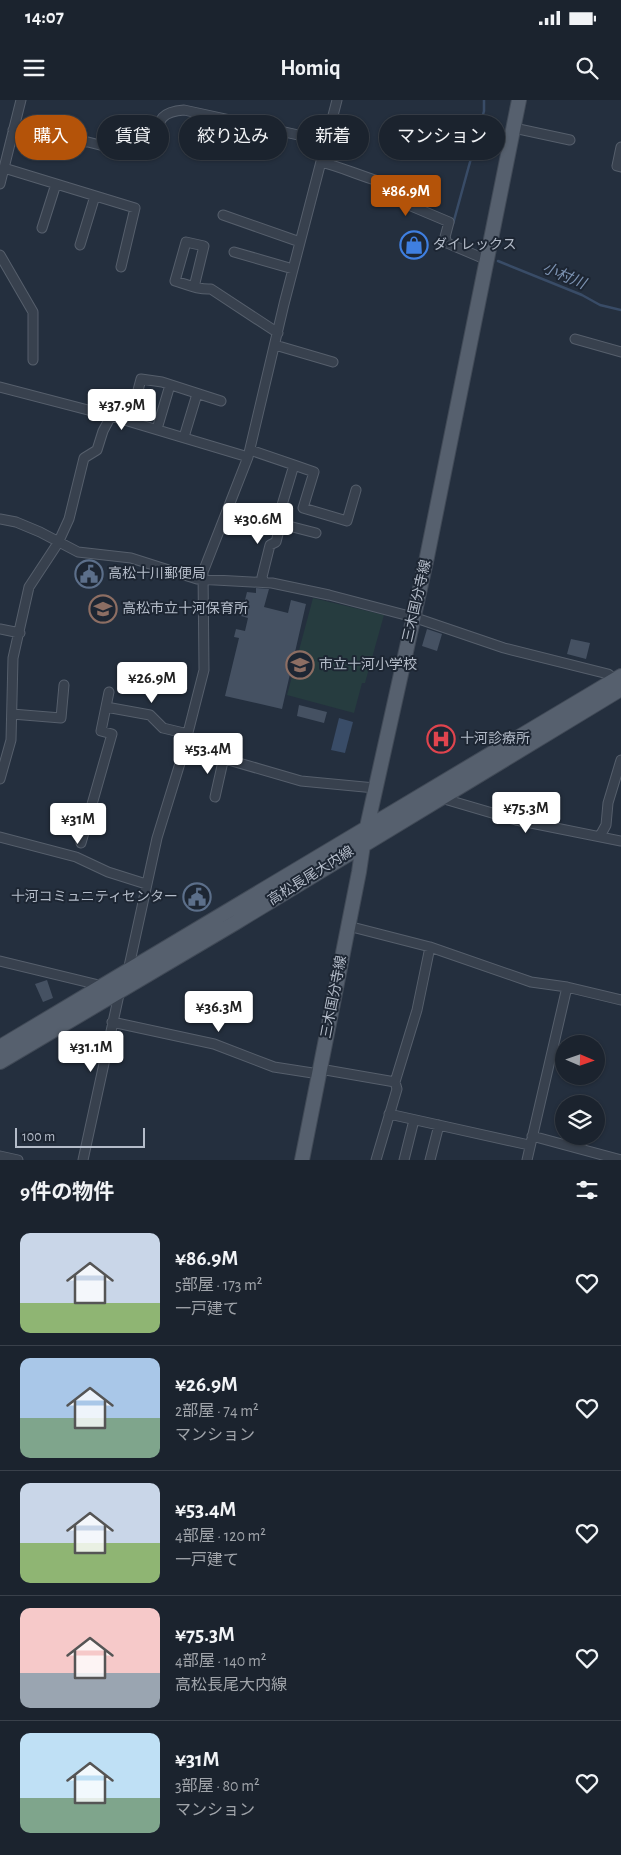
<!DOCTYPE html>
<html lang="ja">
<head>
<meta charset="utf-8">
<style>
	:root { --surface:#1b232e; --page:#282f3a; --text:#f1f3f6; --muted:#a0a4aa; --line:#39404a; --accent:#b45309 }
	body { margin:0; font-family:"Alegreya Sans","Noto Sans JP",sans-serif; background:var(--page); color:var(--text); height:100vh; display:flex; flex-direction:column; font-size:19px; white-space:nowrap }
	* { box-sizing:border-box; margin:0 }
	p { font-size:16px; color:var(--muted) }
	.icon { flex:none; width:28px; height:28px; fill:none; stroke:currentColor; stroke-width:2; stroke-linecap:round; stroke-linejoin:round }
	.map { position:relative; height:1060px; overflow:hidden }
	.side { display:flex; flex-direction:column; background:var(--surface); flex:1 }
	.side>* { flex:none }
	.guide { position:absolute; left:15px; top:15px; width:591px; height:45px; display:flex; gap:10px }
	.needle { width:32px; rotate:92deg }
	.tools { position:absolute; left:555px; top:935px; display:grid; gap:10px }
	.tools a { display:grid; place-items:center; width:50px; height:50px; border-radius:50%; background:var(--surface); box-shadow:0 1px 4px #0004,0 0 0 1px var(--line); font-size:25px }
	.scale { position:absolute; left:15px; bottom:12px; width:130px; box-sizing:border-box; padding-left:5px; border:2px solid #b4bcc9; border-top:0; font-size:14px; line-height:18px; white-space:nowrap; color:#b4bcc9; -webkit-text-stroke:4px #1d2633; paint-order:stroke }
	.price { position:absolute; translate:-50% -42px; padding:0 11px; border-radius:5px; background:#fff; color:#222; font-size:16px; line-height:32px; filter:drop-shadow(0 1px 2px #0008) }
	.price::after { content:''; position:absolute; left:50%; top:30px; width:15px; height:11px; margin-left:-8px; background:inherit; clip-path:polygon(0 0,100% 0,50% 100%) }
	.price.selected { background:var(--accent); color:#fff }
	ul { padding:0; list-style:none }
	li { display:flex; align-items:center; gap:15px; height:125px; padding:0 20px }
	li+li { border-top:1px solid var(--line) }
	li span { display:grid; place-items:center; flex:none; width:140px; height:100px; border-radius:10px; color:#555 }
	li>.icon { margin-inline-start:auto }
	span .icon { width:60px; height:60px; fill:#fffc; stroke-width:1 }
	li b { font-size:21px }
	h2 { display:flex; justify-content:space-between; align-items:center; height:60px; padding:0 20px; font-size:21px }
	.tag { padding:0 18px; border-radius:22px; background:var(--surface); box-shadow:0 1px 4px #0004,0 0 0 1px var(--line); font-size:18px; line-height:45px }
	.tag.selected { background:var(--accent); color:#fff }
	.status { display:flex; justify-content:space-between; align-items:center; height:35px; padding:0 25px; background:var(--surface); direction:ltr }
	.status svg { height:14px; fill:currentColor }
	header { display:flex; justify-content:space-between; align-items:center; height:65px; padding:0 20px; background:var(--surface); font-size:22px; font-weight:700 }
	.map>svg:first-child { display:block }
	.green { fill:#263c3f }
	.water { fill:#394c67 }
	.lines { fill:none; stroke-linecap:round; stroke-linejoin:round }
	.stream { stroke:#394c67; stroke-width:2.5 }
	.building { fill:#455162 }
	.street-casing { stroke:#565f6c; stroke-width:11 }
	.primary-casing { stroke:#414a57; stroke-width:16 }
	.street { stroke:#38414e; stroke-width:9 }
	.primary { stroke:#56606e; stroke-width:14 }
	.labels { text-anchor:middle; dominant-baseline:central; stroke-width:4; stroke-linejoin:round; paint-order:stroke }
	.poi-label { font-size:14px; fill:#b4bcc9; stroke:#1d2633; text-anchor:start }
	.street-label { font-size:14px; fill:#b4bcc9; stroke:#1d2633 }
	.water-label { font-size:15px; font-style:italic; fill:#7c92b1; stroke:#1d2633 }
</style>
</head>
<body>
<div class="status"><b>14:07</b><svg viewBox="0 0 49 12"><path d="M0 12V9h3v3zM5 12V6h3v6zM10 12V3h3v9zM15 12V0h3v12zM26 1h20v11H26zM47 4h2v5h-2z"/></svg></div>
<header><svg class="icon" aria-label="menu" viewBox="0 0 24 24"><path d="M4 6h16M4 12h16M4 18h16"/></svg>Homiq<svg class="icon" aria-label="search" viewBox="0 0 24 24"><circle cx="10" cy="10" r="6"/><path d="M15 15l6 6"/></svg></header>
<div class="map">
<svg width="621" height="1060" viewBox="0 0 621 1060">
	<rect width="100%" height="100%" fill="#242f3e"/>
	<!-- green -->
	<path class="green" d="M313,498L384,515L365,583H362L354,613L287,595Z"/>
	<!-- water -->
	<path class="water" d="M339,618L353,622L345,653L331,650Z"/>
	<g class="lines">
		<!-- stream -->
		<path class="stream" d="M453,124L484,11V0
			M498,161L582,195L600,205L621,210"/>
	</g>
	<!-- building -->
	<path class="building" d="M256,488L269,489L264,507L288,513L291,500L306,504L282,609L225,596L239,538L234,537L236,529L245,531L248,518L241,516L247,492L256,493Z
		M427,529L442,534L437,551L422,546Z
		M571,539L590,543L586,559L567,554Z
		M299,605L327,612L324,623L297,616Z
		M47,880L53,898L43,902L35,884Z"/>
	<g class="lines">
		<!-- street casing -->
		<g class="street-casing">
			<path id="street" d="M514,28L570,40
				M13,30L52,42H88L139,55L145,54C167,37 145,13 184,10L326,41
				M621,47L617,66L621,67
				M321,62C341,67 358,75 378,81V92L449,122L445,137L447,143L487,160
				M4,68L135,108L121,167
				M0,84L21,0
				M223,115L300,142
				M42,128L56,84
				M80,145L95,96
				M234,152L293,169
				M0,155L33,212V260
				M194,187L204,146L186,142L175,181C188,185 199,190 211,189L278,233
				M575,239L621,252
				M275,245L333,262
				M0,287L111,316L248,357
				M130,321L141,279L162,282L221,301
				M157,329L170,285
				M184,337L197,294
				M250,350L294,365
				M282,405L294,365L314,372L303,408L347,421L356,390
				M0,419L16,422L40,432L78,452L131,458L197,479L272,483L329,495L413,517L504,548L608,574L619,582
				M281,424L316,433
				M264,482L262,477L270,445L276,442L284,411
				M0,529L20,533
				M106,607L150,615L163,628L188,634
				M12,614L61,618L64,585
				M184,647L301,681L375,688
				M0,679L11,640L13,558L29,487L58,443L69,419L84,358L97,350L103,331L111,316
				M215,697L224,657
				M441,698L516,720L621,741
				M600,736L606,725L608,703L621,660
				M0,737L76,757L108,772L146,784
				M81,743L112,634L101,631L109,592
				M348,826L430,847L531,882L567,887
				M0,861L103,886
				M128,871L157,738L181,660L204,570L203,472L248,357L284,204L337,0
				M112,922L214,944L274,967L319,974
				M320,969L395,982L397,989L376,1060
				M395,982L417,910L430,847
				M389,1014L529,1045
				M532,1036L621,1060
				M0,1056L18,1060
				M83,1060L120,890
				M404,1060L414,1020
				M430,1060L439,1025
				M527,1060L567,887L621,900"/>
		</g>
		<!-- primary casing -->
		<g class="primary-casing">
			<path id="primary" d="M0,947L621,576
				M0,962L235,823L621,589
				M302,1060L359,772L363,745L427,457L519,0"/>
		</g>
		<!-- street -->
		<use href="#street" class="street"/>
		<!-- primary -->
		<use href="#primary" class="primary"/>
	</g>
	<!-- icons -->
	<defs>
		<g id="shop-ring" transform="scale(1.4375)"><circle r="9.5" fill="#1d2633" stroke="#3f7fe0" stroke-width="1.5"/><path d="M-5-2.5h2.3a2.7 3.5 0 0 1 5.4 0H5L5.5 6h-11ZM-1.5-2.5h3a1.5 2.3 0 0 0-3 0Z" fill="#3f7fe0"/></g>
		<g id="civic-ring" transform="scale(1.4375)"><circle r="9.5" fill="#1d2633" stroke="#5c6f8a" stroke-width="1.5"/><path d="M-.6-6.5H3V-4.5H.6V-3L4-1V1h2V6H-6V1h2V-1L-.6-3ZM-1.2 2.5V6h2.4V2.5Z" fill="#5c6f8a"/></g>
		<g id="school-ring" transform="scale(1.4375)"><circle r="9.5" fill="#1d2633" stroke="#8d6e63" stroke-width="1.5"/><path d="M0-5L7-2L0 1L-7-2ZM-4 1L0 2.5L4 1V4Q0 6-4 4Z" fill="#8d6e63"/></g>
		<g id="hospital-ring" transform="scale(1.4375)"><circle r="9.5" fill="#1d2633" stroke="#e0444e" stroke-width="1.5"/><path d="M-5-5h3v3.5h4V-5h3V5h-3V1.5h-4V5h-3Z" fill="#e0444e"/></g>
	</defs>
	<g fill-rule="evenodd">
		<use href="#shop-ring" x="414" y="145"/>
		<use href="#civic-ring" x="89" y="474"/>
		<use href="#school-ring" x="103" y="509"/>
		<use href="#school-ring" x="300" y="565"/>
		<use href="#hospital-ring" x="441" y="639"/>
		<use href="#civic-ring" x="197" y="797"/>
	</g>
	<g class="labels">
		<!-- poi labels -->
		<g class="poi-label">
			<text x="433" y="145">ダイレックス</text>
			<text x="108" y="474">高松十川郵便局</text>
			<text x="122" y="509">高松市立十河保育所</text>
			<text x="319" y="565">市立十河小学校</text>
			<text x="460" y="639">十河診療所</text>
			<text x="178" y="797" text-anchor="end">十河コミュニティセンター</text>
		</g>
		<!-- street labels -->
		<g class="street-label">
			<text transform="translate(417 501) rotate(-77)">三木国分寺線</text>
			<text transform="translate(311 776) rotate(-32)">高松長尾大内線</text>
			<text transform="translate(334 897) rotate(-79)">三木国分寺線</text>
		</g>
		<!-- water labels -->
		<g class="water-label">
			<text transform="translate(564 176) rotate(23)">小村川</text>
		</g>
	</g>
</svg>
<div class="tools">
<a><svg class="needle" viewBox="-14 -14 28 28"><path d="M0-13l5 13h-10z" fill="#e53935"/><path d="M0 13l5-13h-10z" fill="#a0a4aa"/></svg></a>
<a><svg class="icon" aria-label="layers" viewBox="0 0 24 24"><path d="M12 4l9 5-9 5-9-5zM3 14l9 5 9-5"/></svg></a>
</div>
<div class="scale">100 m</div>
<b class="price selected" style="left:406px;top:117px">¥86.9M</b>
<b class="price" style="left:122px;top:331px">¥37.9M</b>
<b class="price" style="left:258px;top:445px">¥30.6M</b>
<b class="price" style="left:152px;top:604px">¥26.9M</b>
<b class="price" style="left:208px;top:675px">¥53.4M</b>
<b class="price" style="left:526px;top:734px">¥75.3M</b>
<b class="price" style="left:78px;top:745px">¥31M</b>
<b class="price" style="left:219px;top:933px">¥36.3M</b>
<b class="price" style="left:91px;top:973px">¥31.1M</b>
<div class="guide">
<a class="tag selected">購入</a>
<a class="tag">賃貸</a>
<a class="tag">絞り込み</a>
<a class="tag">新着</a>
<a class="tag">マンション</a>
</div>
</div>
<section class="side">
<h2>9件の物件<svg class="icon" aria-label="filters" viewBox="0 0 24 24"><path d="M4 7h16M4 17h16"/><circle cx="9" cy="7" r="2"/><circle cx="15" cy="17" r="2"/></svg></h2>
<ul>
<li><span style="background:linear-gradient(#c9d6e8 70%,#8fb573 0)"><svg class="icon" aria-label="home" viewBox="0 0 24 24"><path d="M3 11l9-7 9 7M6 9v11h12V9"/></svg></span><div><b>¥86.9M</b><p>5部屋 · 173 m²</p><p>一戸建て</p></div><svg class="icon" aria-label="heart" viewBox="0 0 24 24"><path d="M12 20l-8-8c-3-5 5-10 8-4 3-6 11-1 8 4z"/></svg></li>
<li><span style="background:linear-gradient(#a9c7e8 60%,#7fa58c 0)"><svg class="icon" aria-label="home" viewBox="0 0 24 24"><path d="M3 11l9-7 9 7M6 9v11h12V9"/></svg></span><div><b>¥26.9M</b><p>2部屋 · 74 m²</p><p>マンション</p></div><svg class="icon" aria-label="heart" viewBox="0 0 24 24"><path d="M12 20l-8-8c-3-5 5-10 8-4 3-6 11-1 8 4z"/></svg></li>
<li><span style="background:linear-gradient(#c9d6e8 60%,#8fb573 0)"><svg class="icon" aria-label="home" viewBox="0 0 24 24"><path d="M3 11l9-7 9 7M6 9v11h12V9"/></svg></span><div><b>¥53.4M</b><p>4部屋 · 120 m²</p><p>一戸建て</p></div><svg class="icon" aria-label="heart" viewBox="0 0 24 24"><path d="M12 20l-8-8c-3-5 5-10 8-4 3-6 11-1 8 4z"/></svg></li>
<li><span style="background:linear-gradient(#f6c9c9 65%,#9aa5b1 0)"><svg class="icon" aria-label="home" viewBox="0 0 24 24"><path d="M3 11l9-7 9 7M6 9v11h12V9"/></svg></span><div><b>¥75.3M</b><p>4部屋 · 140 m²</p><p>高松長尾大内線</p></div><svg class="icon" aria-label="heart" viewBox="0 0 24 24"><path d="M12 20l-8-8c-3-5 5-10 8-4 3-6 11-1 8 4z"/></svg></li>
<li><span style="background:linear-gradient(#bfe0f5 65%,#7fa58c 0)"><svg class="icon" aria-label="home" viewBox="0 0 24 24"><path d="M3 11l9-7 9 7M6 9v11h12V9"/></svg></span><div><b>¥31M</b><p>3部屋 · 80 m²</p><p>マンション</p></div><svg class="icon" aria-label="heart" viewBox="0 0 24 24"><path d="M12 20l-8-8c-3-5 5-10 8-4 3-6 11-1 8 4z"/></svg></li>
</ul>
</section>
</body>
</html>
